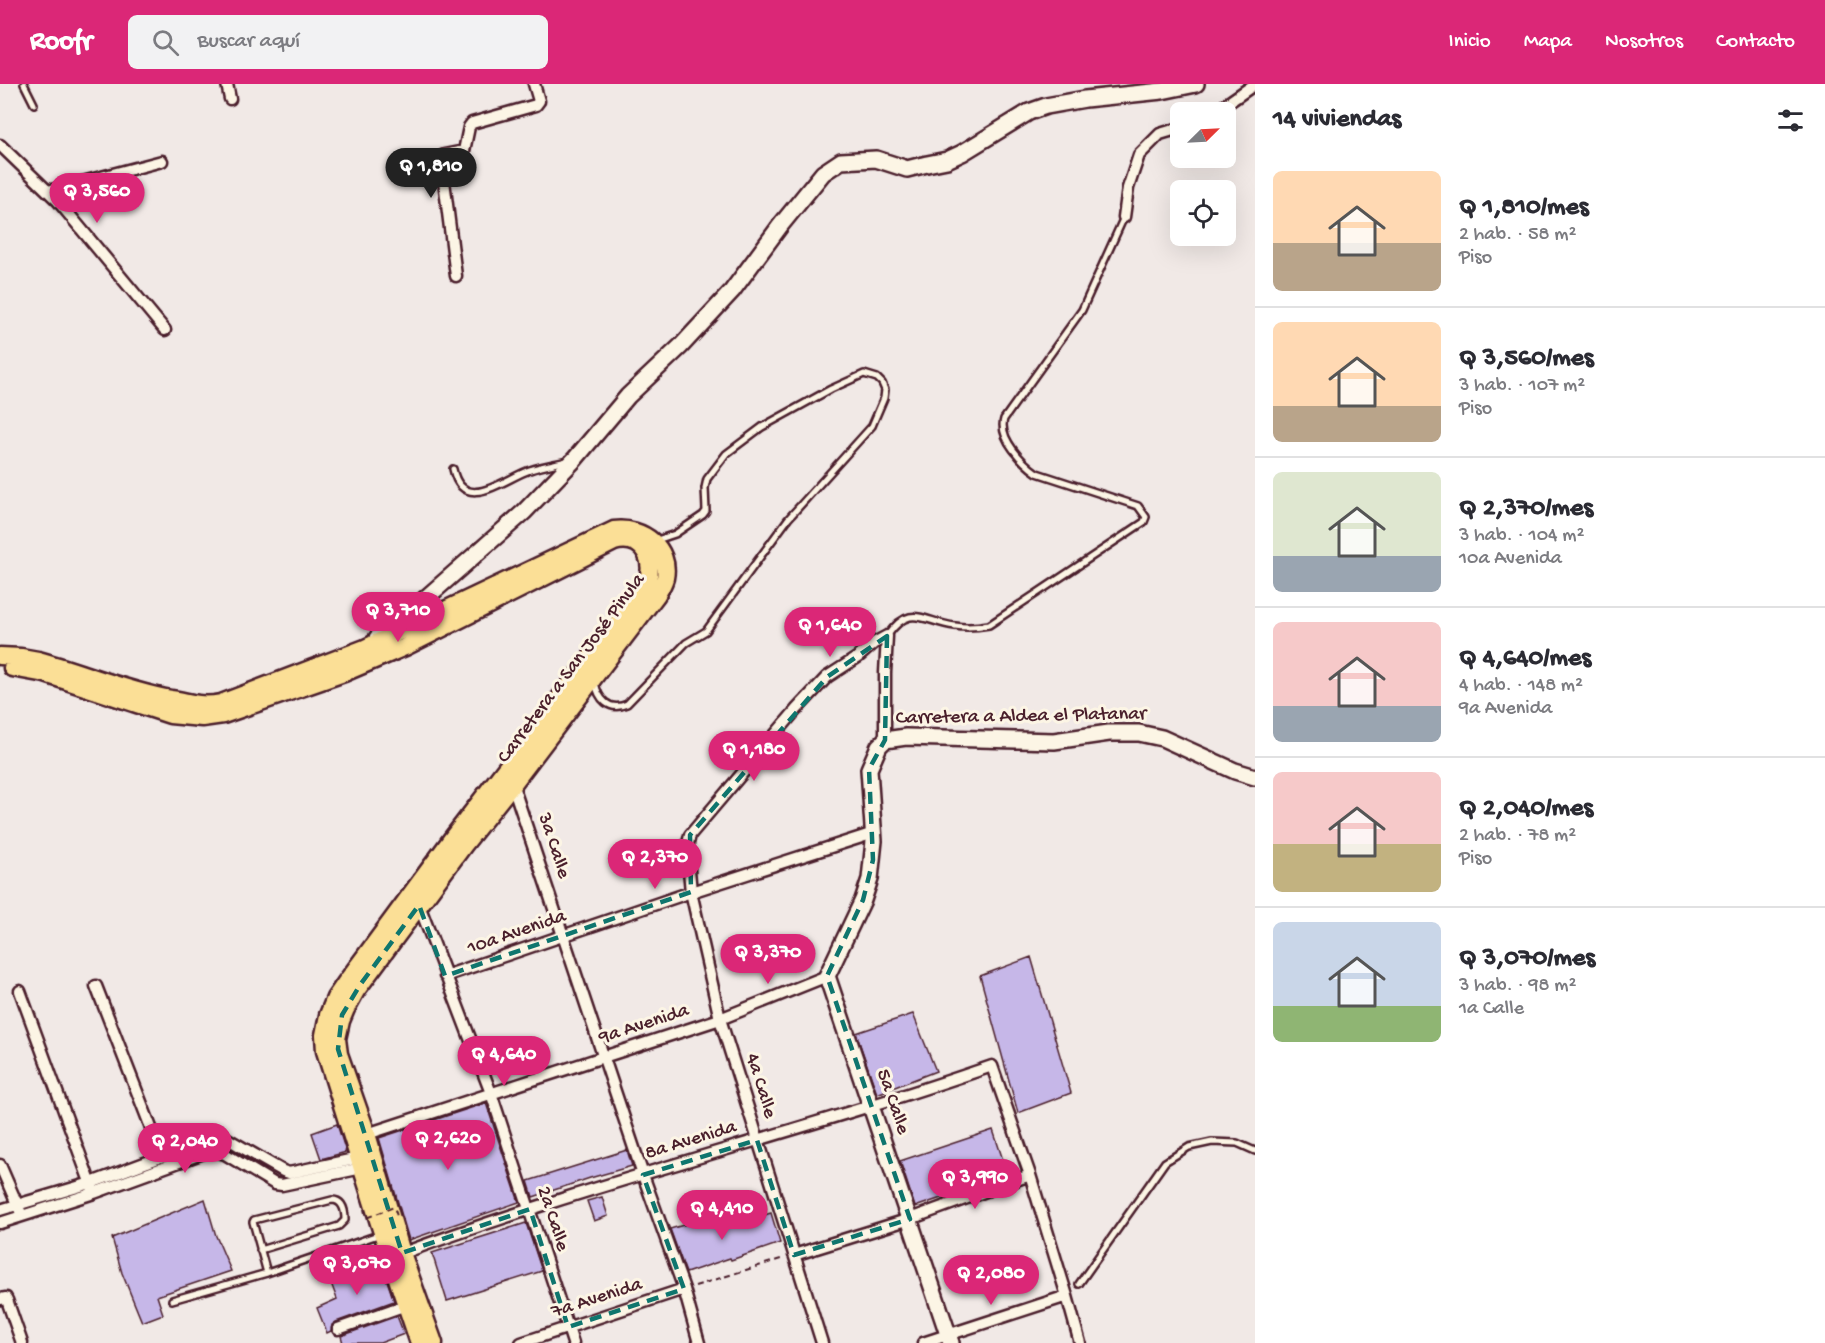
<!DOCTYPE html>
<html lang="es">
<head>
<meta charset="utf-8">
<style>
	:root { --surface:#fff; --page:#f2f2f3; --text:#2b2b33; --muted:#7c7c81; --line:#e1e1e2; --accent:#db2777 }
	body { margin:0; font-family:"Gochi Hand",sans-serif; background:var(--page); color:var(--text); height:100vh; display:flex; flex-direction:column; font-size:22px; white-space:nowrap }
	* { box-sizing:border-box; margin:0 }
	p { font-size:20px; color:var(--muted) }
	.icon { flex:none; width:33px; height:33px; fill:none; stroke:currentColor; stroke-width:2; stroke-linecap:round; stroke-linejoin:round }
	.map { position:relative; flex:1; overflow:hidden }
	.side { display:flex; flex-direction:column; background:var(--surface); width:570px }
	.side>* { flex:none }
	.needle { width:39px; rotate:66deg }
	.controls { position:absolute; left:1170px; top:18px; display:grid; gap:12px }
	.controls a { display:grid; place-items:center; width:66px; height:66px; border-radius:9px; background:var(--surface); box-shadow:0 6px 24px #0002; font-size:30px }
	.price { position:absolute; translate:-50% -51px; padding:0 14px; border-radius:21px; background:var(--accent); color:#fff; font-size:20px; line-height:39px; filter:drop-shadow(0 2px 3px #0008) }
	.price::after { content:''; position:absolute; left:50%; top:36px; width:18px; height:14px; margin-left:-9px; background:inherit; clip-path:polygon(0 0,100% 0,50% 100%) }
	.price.active { background:#222; color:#fff }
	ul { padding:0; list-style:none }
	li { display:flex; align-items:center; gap:18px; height:150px; padding:0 18px }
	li+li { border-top:2px solid var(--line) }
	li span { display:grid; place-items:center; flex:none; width:168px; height:120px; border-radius:9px; color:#555 }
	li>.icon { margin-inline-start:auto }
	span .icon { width:72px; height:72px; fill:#fffc; stroke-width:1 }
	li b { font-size:26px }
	h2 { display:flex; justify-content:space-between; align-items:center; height:72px; padding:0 18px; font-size:26px }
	header { display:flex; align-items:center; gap:36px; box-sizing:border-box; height:84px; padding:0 30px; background:var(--accent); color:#fff }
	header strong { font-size:28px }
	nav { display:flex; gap:33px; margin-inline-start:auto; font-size:21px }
	.search { width:420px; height:54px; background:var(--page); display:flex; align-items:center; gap:15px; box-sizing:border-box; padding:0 21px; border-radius:9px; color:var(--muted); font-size:22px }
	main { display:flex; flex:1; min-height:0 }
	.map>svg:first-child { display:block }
	.building { fill:#c6b7e8; stroke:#4a1f2b; stroke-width:1.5 }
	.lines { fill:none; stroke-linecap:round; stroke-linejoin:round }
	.lane-casing { stroke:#4a1f2b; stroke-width:10 }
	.street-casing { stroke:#4a1f2b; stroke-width:15 }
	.secondary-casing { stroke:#4a1f2b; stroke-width:20 }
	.primary-casing { stroke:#4a1f2b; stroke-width:21 }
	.path { stroke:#4a1f2b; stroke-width:2; stroke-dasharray:6 4.5; stroke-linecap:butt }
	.lane { stroke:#fcf5e5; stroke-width:5 }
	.street { stroke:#fcf5e5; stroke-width:10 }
	.secondary { stroke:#fcf5e5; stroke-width:15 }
	.primary { stroke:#fbdf96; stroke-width:16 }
	.path-bridge { stroke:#4a1f2b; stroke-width:2; stroke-dasharray:6 4.5; stroke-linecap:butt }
	.marked { fill:none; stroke:#0f766e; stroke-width:4.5; stroke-dasharray:12 8; stroke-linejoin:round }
	.labels { text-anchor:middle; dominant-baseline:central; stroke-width:6; stroke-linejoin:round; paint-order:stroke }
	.street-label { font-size:20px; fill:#4a1f2b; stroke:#fcf5e5 }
</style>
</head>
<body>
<header>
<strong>Roofr</strong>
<div class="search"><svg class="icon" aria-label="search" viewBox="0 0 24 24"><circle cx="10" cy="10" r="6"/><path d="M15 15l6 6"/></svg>Buscar aquí</div>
<nav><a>Inicio</a><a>Mapa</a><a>Nosotros</a><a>Contacto</a></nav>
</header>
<main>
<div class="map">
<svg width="1255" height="1259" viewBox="0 0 1255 1259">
	<rect width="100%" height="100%" fill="#f1e9e6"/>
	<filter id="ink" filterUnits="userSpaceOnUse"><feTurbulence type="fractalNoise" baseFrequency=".0167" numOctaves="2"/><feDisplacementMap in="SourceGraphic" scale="12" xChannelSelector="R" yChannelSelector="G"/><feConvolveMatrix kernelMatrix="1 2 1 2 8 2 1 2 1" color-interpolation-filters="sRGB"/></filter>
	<g filter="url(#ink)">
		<!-- building -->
		<path class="building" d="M1031,873L1071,1009L1018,1029L980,892Z
			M913,930L936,987L877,1010L856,949Z
			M486,1019L519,1118L409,1156L379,1054Z
			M337,1040L346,1068L321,1075L312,1049Z
			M993,1046L1008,1091L915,1123L900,1077Z
			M627,1066L632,1082L590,1094L533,1113L528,1097Z
			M602,1113L608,1132L594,1137L587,1117Z
			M205,1115L216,1152L231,1187L157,1212L163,1230L142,1238L122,1189L112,1154Z
			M771,1129L780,1159L731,1176L730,1174L686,1189L670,1145L714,1132L718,1145Z
			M526,1139L542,1187L447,1217L432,1169Z
			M381,1179L394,1217L336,1238L332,1241L331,1247L327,1249L317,1224L337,1215L331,1199Z
			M397,1232L404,1250L380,1259H343L341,1252Z"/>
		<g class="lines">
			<!-- lane casing -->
			<g class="lane-casing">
				<path id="lane" d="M24,0L34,20
					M453,385C463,431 505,394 530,386C542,382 555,380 567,377
					M887,552C911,518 923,538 955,542C966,544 978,543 989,541L1144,438L1146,433L1138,422L1037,389C1023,379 998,354 1004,335L1082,226L1124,133
					M595,598C598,615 609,628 627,620L686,559L706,547L788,435L872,342L884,314L885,306L882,299L877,294L864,290L831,305L762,343L726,370L707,395L705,404L706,427L703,431L675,450L654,457
					M260,1166L339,1142L345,1136C345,1127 343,1116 332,1116L254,1136L253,1138L267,1189
					M1079,1200L1165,1078L1189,1063L1212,1058L1237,1059L1255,1067
					M172,1216L267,1189L381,1150"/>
			</g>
			<!-- street casing -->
			<g class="street-casing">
				<path id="street" d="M227,0L230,15
					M1215,28L1255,0
					M0,61L58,117L165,246
					M48,107L162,77
					M1124,133L1128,104L1139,71L1160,50L1180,44
					M456,192L441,73L444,71L464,67L469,43L472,39L536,21L539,17L534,0
					M885,656V589L887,552
					M511,696L643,1091L684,1205L699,1259
					M419,821L491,1009L573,1259
					M445,892L691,808L874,749
					M96,902L162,1072
					M20,907L93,1106
					M367,1050L720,935L827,892
					M0,1081L20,1127
					M0,1126L91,1099L217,1052L226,1054L283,1087L289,1089L359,1074
					M0,1139L94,1109L212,1066L225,1070L275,1100L282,1101L362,1084
					M398,1171C593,1098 796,1050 992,982L1030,1091L1067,1212L1080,1259
					M794,1171L910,1135L1030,1091
					M0,1215L6,1214L7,1216L22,1259
					M338,1245L406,1221
					M521,1259L684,1205
					M822,1259L720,935L691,808L687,764L690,751L796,626L827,593L858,573L874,559L887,552
					M923,1259L1067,1212"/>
			</g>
			<!-- secondary casing -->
			<g class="secondary-casing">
				<path id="secondary" d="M377,554L410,528L500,449L524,428L575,375L628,312L681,262L732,207L780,142L823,89L841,77L876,75L907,85L927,80L947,76L962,69L1029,28L1046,22L1085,15L1162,7L1196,0
					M951,1259L827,892L863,816L870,795L874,757L869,685L879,662L885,656L906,653L1054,657L1109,649H1139L1162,654L1235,687L1255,693"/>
			</g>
			<!-- primary casing -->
			<g class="primary-casing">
				<path id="primary" d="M0,572L21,573L38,576C82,588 126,607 171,615C191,618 201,623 221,619L365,564L614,446C642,442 671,464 665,494C663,501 659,507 656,512L516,696L464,761L356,907L346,925L341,937L337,955L339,970L367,1050L402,1169L434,1259
					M12,584L45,590L170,631L202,634L223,631L344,589L405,563L614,458C645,450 658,480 644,504L453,753L346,898L335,914L328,931L324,951L325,967L390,1174L419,1259"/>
			</g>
			<!-- path -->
			<path class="path" d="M695,1202L784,1174"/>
			<!-- lane -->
			<use href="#lane" class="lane"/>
			<!-- street -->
			<use href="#street" class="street"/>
			<!-- secondary -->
			<use href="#secondary" class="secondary"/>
			<!-- primary -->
			<use href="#primary" class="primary"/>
			<!-- path-bridge -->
			<path class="path-bridge" d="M364,1125L366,1134L394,1123L397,1132"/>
		</g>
	</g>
	<!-- marked area -->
	<path class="marked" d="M887,552L885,656L869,685L873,776L863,816L827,892L910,1135L794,1171L757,1056L643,1091L684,1205L568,1243L530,1125L402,1169L338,965L342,931L360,901L419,821L445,892L691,808L690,751L827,593Z"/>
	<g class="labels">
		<!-- street labels -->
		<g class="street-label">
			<text transform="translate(572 585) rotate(-53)">Carretera a San José Pinula</text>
			<text transform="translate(1021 633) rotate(-1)">Carretera a Aldea el Platanar</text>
			<text transform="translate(553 762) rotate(72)">3a Calle</text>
			<text transform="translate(517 849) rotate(-19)">10a Avenida</text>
			<text transform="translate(644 941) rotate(-18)">9a Avenida</text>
			<text transform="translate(760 1002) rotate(73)">4a Calle</text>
			<text transform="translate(892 1018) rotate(71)">5a Calle</text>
			<text transform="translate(691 1057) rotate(-17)">8a Avenida</text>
			<text transform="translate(552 1135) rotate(72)">2a Calle</text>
			<text transform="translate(597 1215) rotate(-18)">7a Avenida</text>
		</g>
	</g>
</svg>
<div class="controls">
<a><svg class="needle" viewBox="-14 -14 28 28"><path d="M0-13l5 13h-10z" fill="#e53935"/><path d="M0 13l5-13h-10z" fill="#7c7c81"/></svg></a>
<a><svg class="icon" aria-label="locate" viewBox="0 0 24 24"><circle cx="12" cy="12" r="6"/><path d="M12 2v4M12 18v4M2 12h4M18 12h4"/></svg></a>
</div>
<b class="price active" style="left:431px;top:115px">Q 1,810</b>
<b class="price" style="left:97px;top:140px">Q 3,560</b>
<b class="price" style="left:398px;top:559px">Q 3,710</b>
<b class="price" style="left:830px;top:574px">Q 1,640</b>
<b class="price" style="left:754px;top:698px">Q 1,180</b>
<b class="price" style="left:655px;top:806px">Q 2,370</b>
<b class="price" style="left:768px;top:901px">Q 3,370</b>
<b class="price" style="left:504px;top:1003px">Q 4,640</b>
<b class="price" style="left:448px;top:1087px">Q 2,620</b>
<b class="price" style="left:185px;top:1090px">Q 2,040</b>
<b class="price" style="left:975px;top:1126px">Q 3,990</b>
<b class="price" style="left:722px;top:1157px">Q 4,410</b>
<b class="price" style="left:357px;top:1212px">Q 3,070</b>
<b class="price" style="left:991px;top:1222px">Q 2,080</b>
</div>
<section class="side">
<h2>14 viviendas<svg class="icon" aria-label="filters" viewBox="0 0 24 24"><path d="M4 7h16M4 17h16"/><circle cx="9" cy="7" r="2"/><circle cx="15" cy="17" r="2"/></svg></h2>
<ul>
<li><span style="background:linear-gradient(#ffd9b3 60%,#b9a48a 0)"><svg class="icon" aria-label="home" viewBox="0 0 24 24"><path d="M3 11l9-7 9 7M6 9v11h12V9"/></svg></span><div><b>Q 1,810/mes</b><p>2 hab. · 58 m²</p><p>Piso</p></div></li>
<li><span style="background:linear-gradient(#ffd9b3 70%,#b9a48a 0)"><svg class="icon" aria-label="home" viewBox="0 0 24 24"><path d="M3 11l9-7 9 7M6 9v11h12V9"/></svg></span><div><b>Q 3,560/mes</b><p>3 hab. · 107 m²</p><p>Piso</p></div></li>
<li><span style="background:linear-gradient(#dfe7d0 70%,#9aa5b1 0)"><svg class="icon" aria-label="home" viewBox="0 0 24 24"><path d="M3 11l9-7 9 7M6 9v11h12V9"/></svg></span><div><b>Q 2,370/mes</b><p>3 hab. · 104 m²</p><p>10a Avenida</p></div></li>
<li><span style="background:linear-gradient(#f6c9c9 70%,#9aa5b1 0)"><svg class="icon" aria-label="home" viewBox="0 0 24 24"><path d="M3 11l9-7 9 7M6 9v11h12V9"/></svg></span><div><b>Q 4,640/mes</b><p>4 hab. · 148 m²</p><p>9a Avenida</p></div></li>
<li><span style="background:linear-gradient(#f6c9c9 60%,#c2b280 0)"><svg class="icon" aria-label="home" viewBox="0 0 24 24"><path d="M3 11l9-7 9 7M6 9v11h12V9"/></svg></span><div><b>Q 2,040/mes</b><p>2 hab. · 78 m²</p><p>Piso</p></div></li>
<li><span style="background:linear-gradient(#c9d6e8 70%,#8fb573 0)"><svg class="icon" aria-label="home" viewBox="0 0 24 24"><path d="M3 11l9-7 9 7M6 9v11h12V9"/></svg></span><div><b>Q 3,070/mes</b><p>3 hab. · 98 m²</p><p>1a Calle</p></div></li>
</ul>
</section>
</main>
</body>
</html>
